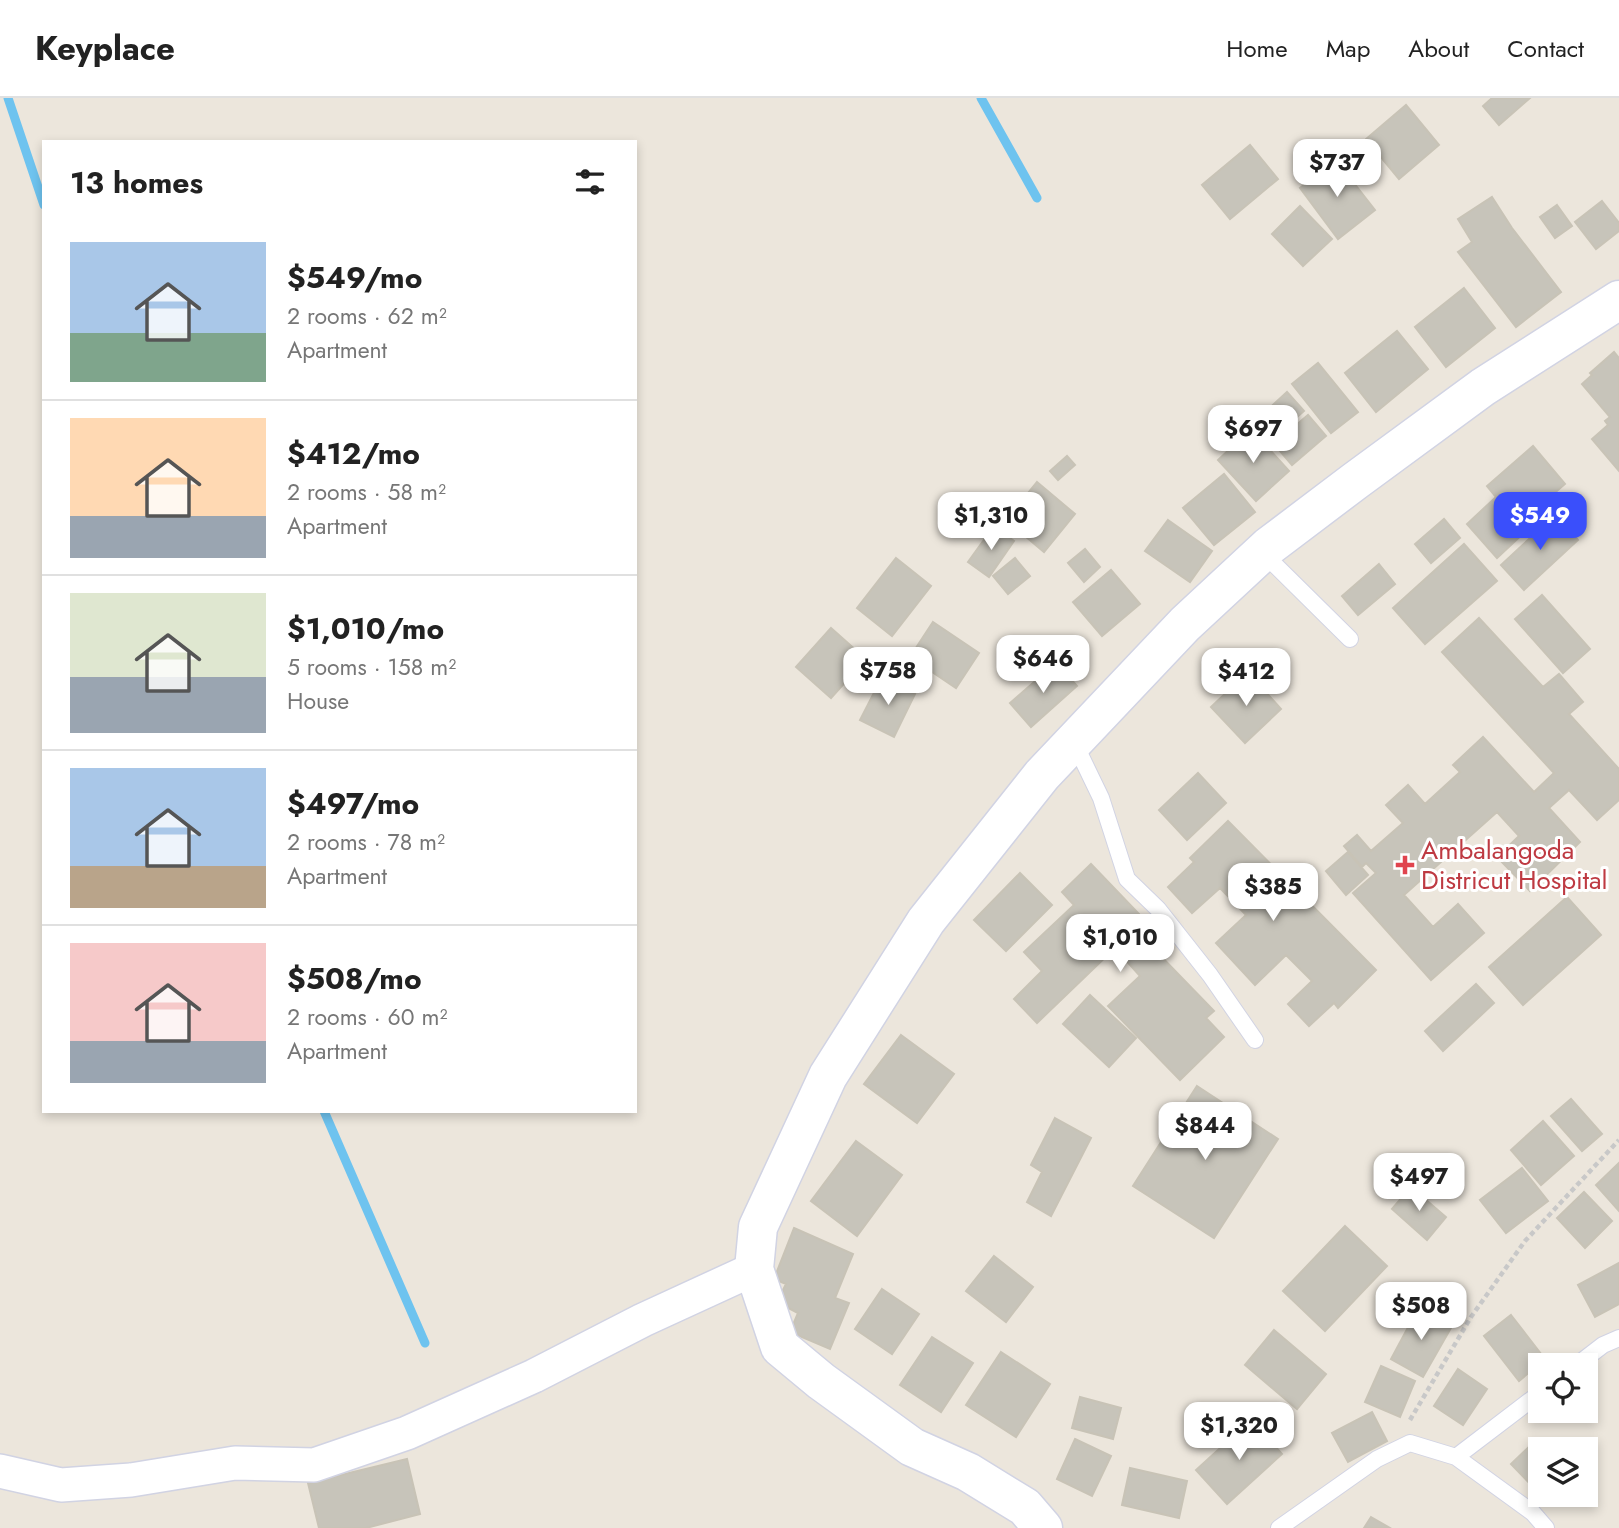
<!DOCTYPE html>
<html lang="en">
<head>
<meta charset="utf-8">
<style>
	:root { --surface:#fff; --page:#f2f2f2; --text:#222; --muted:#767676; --line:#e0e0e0; --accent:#3a4ffb }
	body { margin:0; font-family:Jost,sans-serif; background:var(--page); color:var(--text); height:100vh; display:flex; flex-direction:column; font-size:26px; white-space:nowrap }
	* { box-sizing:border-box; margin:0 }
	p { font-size:23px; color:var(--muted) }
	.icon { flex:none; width:38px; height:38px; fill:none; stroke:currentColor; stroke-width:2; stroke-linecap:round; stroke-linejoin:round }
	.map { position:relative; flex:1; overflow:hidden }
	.drawer { position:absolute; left:42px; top:42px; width:595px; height:973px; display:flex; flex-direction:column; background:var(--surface); border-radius:0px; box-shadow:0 4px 10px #0003 }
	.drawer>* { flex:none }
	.fabs { position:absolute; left:1528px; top:1255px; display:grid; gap:14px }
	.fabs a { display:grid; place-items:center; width:70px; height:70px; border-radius:0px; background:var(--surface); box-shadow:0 4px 10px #0003; font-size:35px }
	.price { position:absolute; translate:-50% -60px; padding:0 16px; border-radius:14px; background:#fff; color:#222; font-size:23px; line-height:46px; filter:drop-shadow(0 2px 4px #0008) }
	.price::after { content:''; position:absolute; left:50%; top:42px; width:21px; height:16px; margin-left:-10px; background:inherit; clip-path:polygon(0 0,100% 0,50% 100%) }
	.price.active { background:var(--accent); color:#fff }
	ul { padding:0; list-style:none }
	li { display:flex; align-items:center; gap:21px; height:175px; padding:0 28px }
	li+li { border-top:2px solid var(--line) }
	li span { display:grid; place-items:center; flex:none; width:196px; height:140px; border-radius:0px; color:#555 }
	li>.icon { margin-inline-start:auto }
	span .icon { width:84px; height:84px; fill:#fffc; stroke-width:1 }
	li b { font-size:30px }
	h2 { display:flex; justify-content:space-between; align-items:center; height:84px; padding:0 28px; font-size:30px }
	header { display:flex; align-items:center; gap:42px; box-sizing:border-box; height:98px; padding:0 35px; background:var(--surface); border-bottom:2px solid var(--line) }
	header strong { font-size:33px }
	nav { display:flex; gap:38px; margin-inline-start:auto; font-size:24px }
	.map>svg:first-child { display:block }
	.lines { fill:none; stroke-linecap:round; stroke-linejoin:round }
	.stream { stroke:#6ec3ef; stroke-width:9 }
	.building { fill:#c7c4ba; stroke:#c8c3b6; stroke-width:2 }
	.service-casing { stroke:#d1d3e3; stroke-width:18 }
	.minor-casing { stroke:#d1d3e3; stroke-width:36 }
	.tertiary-casing { stroke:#d1d3e3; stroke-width:41 }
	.path { stroke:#c8c8c8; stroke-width:4.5; stroke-dasharray:5 3.5; stroke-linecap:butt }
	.service { stroke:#fff; stroke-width:16 }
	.minor { stroke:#fff; stroke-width:33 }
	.tertiary { stroke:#fff; stroke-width:38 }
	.health-dot { fill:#e0444e; stroke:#fff; stroke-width:2.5 }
	.labels { text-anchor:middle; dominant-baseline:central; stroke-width:6; stroke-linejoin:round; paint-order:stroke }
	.health-label { font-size:26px; fill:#be3a42; stroke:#fff; text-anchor:start }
</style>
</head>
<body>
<header>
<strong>Keyplace</strong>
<nav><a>Home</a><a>Map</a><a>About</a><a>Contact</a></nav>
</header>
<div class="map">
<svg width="1619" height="1430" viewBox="0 0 1619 1430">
	<rect width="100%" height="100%" fill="#ece6dc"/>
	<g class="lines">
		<!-- stream -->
		<path class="stream" d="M8,0L44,107
			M981,0L1037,100
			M324,1013L425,1245"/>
	</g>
	<!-- building -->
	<path class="building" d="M1492,0H1530L1499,27L1483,8Z
		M1406,7L1439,47L1399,81L1366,41Z
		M1250,47L1278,81L1230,121L1202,87Z
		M1336,62L1375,112L1338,141L1300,90Z
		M1492,99L1512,130L1561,194L1516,229L1458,154L1472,144L1458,121Z
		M1602,103L1619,125V133L1596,151L1575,124Z
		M1557,107L1572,128L1555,140L1540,119Z
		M1300,108L1332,141L1303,168L1272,136Z
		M1464,190L1495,230L1446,269L1415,229Z
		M1397,233L1428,271L1376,314L1345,275Z
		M1614,254L1619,260V373L1592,341L1608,327L1605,323L1610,319L1582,286L1592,277L1590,275Z
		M1318,265L1358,314L1331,335L1292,286Z
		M1287,294L1304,313L1270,343L1253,325Z
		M1308,317L1326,338L1292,367L1274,346Z
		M1251,331L1289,373L1256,403L1218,362Z
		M1533,348L1565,386L1521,424L1528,431L1497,460L1467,426L1496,399L1487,388Z
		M1067,358L1075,367L1058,382L1050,373Z
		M1224,376L1255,414L1214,447L1183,410Z
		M1037,384L1075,416L1044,454L1006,422Z
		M1555,417L1578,442L1524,492L1501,467Z
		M1444,421L1460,440L1431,465L1415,446Z
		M1168,422L1212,453L1190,484L1145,453Z
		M994,428L1014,443L989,479L968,464Z
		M1464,446L1497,483L1425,546L1393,510Z
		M1085,451L1100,469L1084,484L1068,465Z
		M896,460L931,488L892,538L857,510Z
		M1015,460L1030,478L1008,496L993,478Z
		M1379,466L1395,486L1358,517L1342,498Z
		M1111,472L1140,506L1102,538L1073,504Z
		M1542,497L1590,551L1563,575L1515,521Z
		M1479,520L1543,589L1559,576L1583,604L1569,616L1619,671V702L1597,722L1569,692L1549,710L1580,744L1530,793L1497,759L1519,738L1497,714L1404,797L1433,829L1458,806L1484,835L1431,882L1353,795L1376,775L1366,765L1362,769L1344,748L1357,737L1371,753L1403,725L1386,707L1408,687L1425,706L1460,674L1453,667L1483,639L1534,694L1554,675L1442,554Z
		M933,524L979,555L956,590L910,559Z
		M831,530L866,561L831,600L796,569Z
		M1056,565L1077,588L1031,629L1010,605Z
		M1248,574L1281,611L1245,645L1211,609Z
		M882,579L915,596L894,639L860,622Z
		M1198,675L1226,705L1187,742L1159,712Z
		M1228,723L1376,872L1338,910L1334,905L1309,928L1288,906L1312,883L1286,857L1255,887L1216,845L1246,817L1220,790L1192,815L1168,789L1194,764L1190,760Z
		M1228,723L1376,872L1338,910L1334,905L1309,928L1288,906L1312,883L1286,857L1255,887L1216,845L1246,817L1220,790L1192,815L1168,789L1194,764L1190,760Z
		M1348,754L1368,777L1346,797L1326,773Z
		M1091,766L1161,839L1151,848L1214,913L1206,920L1224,939L1180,982L1108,908L1140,878L1115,850L1037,925L1014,901L1042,873L1024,854L1074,807L1062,794Z
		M1020,775L1052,807L1006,853L974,822Z
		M1567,799L1601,837L1523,907L1489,869Z
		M1476,886L1494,905L1443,953L1425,933Z
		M1090,897L1136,940L1109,969L1063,926Z
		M901,937L954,976L917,1025L864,986Z
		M1197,988L1278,1041L1214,1140L1133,1088Z
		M1571,1001L1602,1036L1582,1053L1551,1018Z
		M1055,1020L1091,1040L1051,1118L1027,1104L1042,1074L1031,1067Z
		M1543,1023L1574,1058L1541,1087L1511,1052Z
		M856,1043L902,1077L857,1138L811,1103Z
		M1619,1065V1113L1596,1087Z
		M1522,1070L1548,1103L1506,1135L1480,1102Z
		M1411,1089L1446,1119L1427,1142L1392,1111Z
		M1584,1094L1612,1123L1585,1150L1557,1120Z
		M1345,1128L1387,1168L1325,1233L1283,1193Z
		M794,1130L853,1156L835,1200L849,1205L830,1251L790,1234L798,1215L777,1204L786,1186L774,1181Z
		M994,1158L1033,1189L1006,1224L966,1193Z
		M1619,1165V1206L1595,1219L1578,1187Z
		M882,1191L919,1216L892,1256L855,1231Z
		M1419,1209L1452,1228L1423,1279L1391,1261Z
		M1511,1217L1545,1261L1519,1283L1484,1238Z
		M1274,1232L1326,1276L1297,1311L1245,1267Z
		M932,1239L973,1265L941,1314L900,1287Z
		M1001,1254L1050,1286L1016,1339L966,1307Z
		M1381,1268L1415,1283L1400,1319L1365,1304Z
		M1458,1271L1487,1291L1463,1327L1434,1308Z
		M1080,1299L1121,1310L1113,1341L1072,1330Z
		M1372,1314L1387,1343L1348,1364L1332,1335Z
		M1251,1322L1282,1356L1227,1406L1196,1372Z
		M1075,1341L1111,1358L1092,1398L1057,1381Z
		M1534,1344L1540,1351V1396L1511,1366Z
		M407,1361L420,1416L366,1430H319L308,1385Z
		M1130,1370L1187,1383L1179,1420L1122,1407Z
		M1371,1419L1390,1430H1364Z"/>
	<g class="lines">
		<!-- service casing -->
		<g class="service-casing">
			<path id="service" d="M1262,454L1350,541
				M1074,644L1101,700L1127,781L1158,811L1210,877L1255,942
				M1577,1267L1603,1247L1619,1240
				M1456,1359L1540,1295
				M1279,1430L1377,1361L1410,1345L1456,1359L1533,1415L1546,1430"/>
		</g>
		<!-- minor casing -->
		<g class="minor-casing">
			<path id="minor" d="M0,1373L61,1387L131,1382L235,1365L314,1367L407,1335L534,1278L643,1222L754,1171"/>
		</g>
		<!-- tertiary casing -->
		<g class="tertiary-casing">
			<path id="tertiary" d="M1043,1430L1025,1409L968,1374L912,1349L821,1283L780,1249L754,1171L758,1129L828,978L926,823L1042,677L1185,526L1269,448L1355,383L1483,289L1619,202"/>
		</g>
		<!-- path -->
		<path class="path" d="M1410,1322L1471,1219L1525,1143L1619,1042"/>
		<!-- service -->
		<use href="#service" class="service"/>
		<!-- minor -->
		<use href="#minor" class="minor"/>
		<!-- tertiary -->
		<use href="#tertiary" class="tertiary"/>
	</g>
	<!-- markers -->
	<path class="health-dot" d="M1401.5 756.5h7v7h7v7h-7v7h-7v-7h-7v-7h7z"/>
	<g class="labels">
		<!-- health labels -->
		<g class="health-label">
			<text x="1421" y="752">Ambalangoda<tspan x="1421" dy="30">Districut Hospital</tspan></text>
		</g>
	</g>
</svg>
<div class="fabs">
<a><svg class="icon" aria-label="locate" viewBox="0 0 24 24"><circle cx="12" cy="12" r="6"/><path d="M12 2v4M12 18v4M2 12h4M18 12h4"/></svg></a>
<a><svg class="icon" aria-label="layers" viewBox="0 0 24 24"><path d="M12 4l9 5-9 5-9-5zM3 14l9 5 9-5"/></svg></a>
</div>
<b class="price" style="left:1337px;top:101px">$737</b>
<b class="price" style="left:1253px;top:367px">$697</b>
<b class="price" style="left:991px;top:454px">$1,310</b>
<b class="price active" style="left:1540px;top:454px">$549</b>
<b class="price" style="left:1043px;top:597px">$646</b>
<b class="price" style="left:888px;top:609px">$758</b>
<b class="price" style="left:1246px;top:610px">$412</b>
<b class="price" style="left:1273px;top:825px">$385</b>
<b class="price" style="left:1120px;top:876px">$1,010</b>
<b class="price" style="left:1205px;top:1064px">$844</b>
<b class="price" style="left:1419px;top:1115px">$497</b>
<b class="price" style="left:1421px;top:1244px">$508</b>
<b class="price" style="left:1239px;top:1364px">$1,320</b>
<section class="drawer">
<h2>13 homes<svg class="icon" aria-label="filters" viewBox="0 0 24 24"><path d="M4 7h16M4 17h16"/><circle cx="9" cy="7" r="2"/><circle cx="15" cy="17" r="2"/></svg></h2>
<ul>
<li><span style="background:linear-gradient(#a9c7e8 65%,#7fa58c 0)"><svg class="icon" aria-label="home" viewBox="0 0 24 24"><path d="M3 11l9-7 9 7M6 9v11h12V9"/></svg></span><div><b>$549/mo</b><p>2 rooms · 62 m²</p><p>Apartment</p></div></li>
<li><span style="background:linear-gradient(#ffd9b3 70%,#9aa5b1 0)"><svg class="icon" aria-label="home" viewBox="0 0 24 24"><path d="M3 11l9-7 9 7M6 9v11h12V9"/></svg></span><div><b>$412/mo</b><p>2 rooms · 58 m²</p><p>Apartment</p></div></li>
<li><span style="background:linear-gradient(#dfe7d0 60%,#9aa5b1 0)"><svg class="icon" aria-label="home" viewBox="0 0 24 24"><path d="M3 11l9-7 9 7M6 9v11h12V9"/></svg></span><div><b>$1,010/mo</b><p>5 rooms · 158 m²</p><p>House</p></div></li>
<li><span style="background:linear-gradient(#a9c7e8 70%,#b9a48a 0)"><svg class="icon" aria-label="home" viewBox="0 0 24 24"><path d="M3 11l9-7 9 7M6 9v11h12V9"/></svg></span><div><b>$497/mo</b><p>2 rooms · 78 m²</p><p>Apartment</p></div></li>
<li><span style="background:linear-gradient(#f6c9c9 70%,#9aa5b1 0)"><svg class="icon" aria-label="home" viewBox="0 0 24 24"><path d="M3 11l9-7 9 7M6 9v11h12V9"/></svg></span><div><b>$508/mo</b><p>2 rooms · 60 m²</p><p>Apartment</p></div></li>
</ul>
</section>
</div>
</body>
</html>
